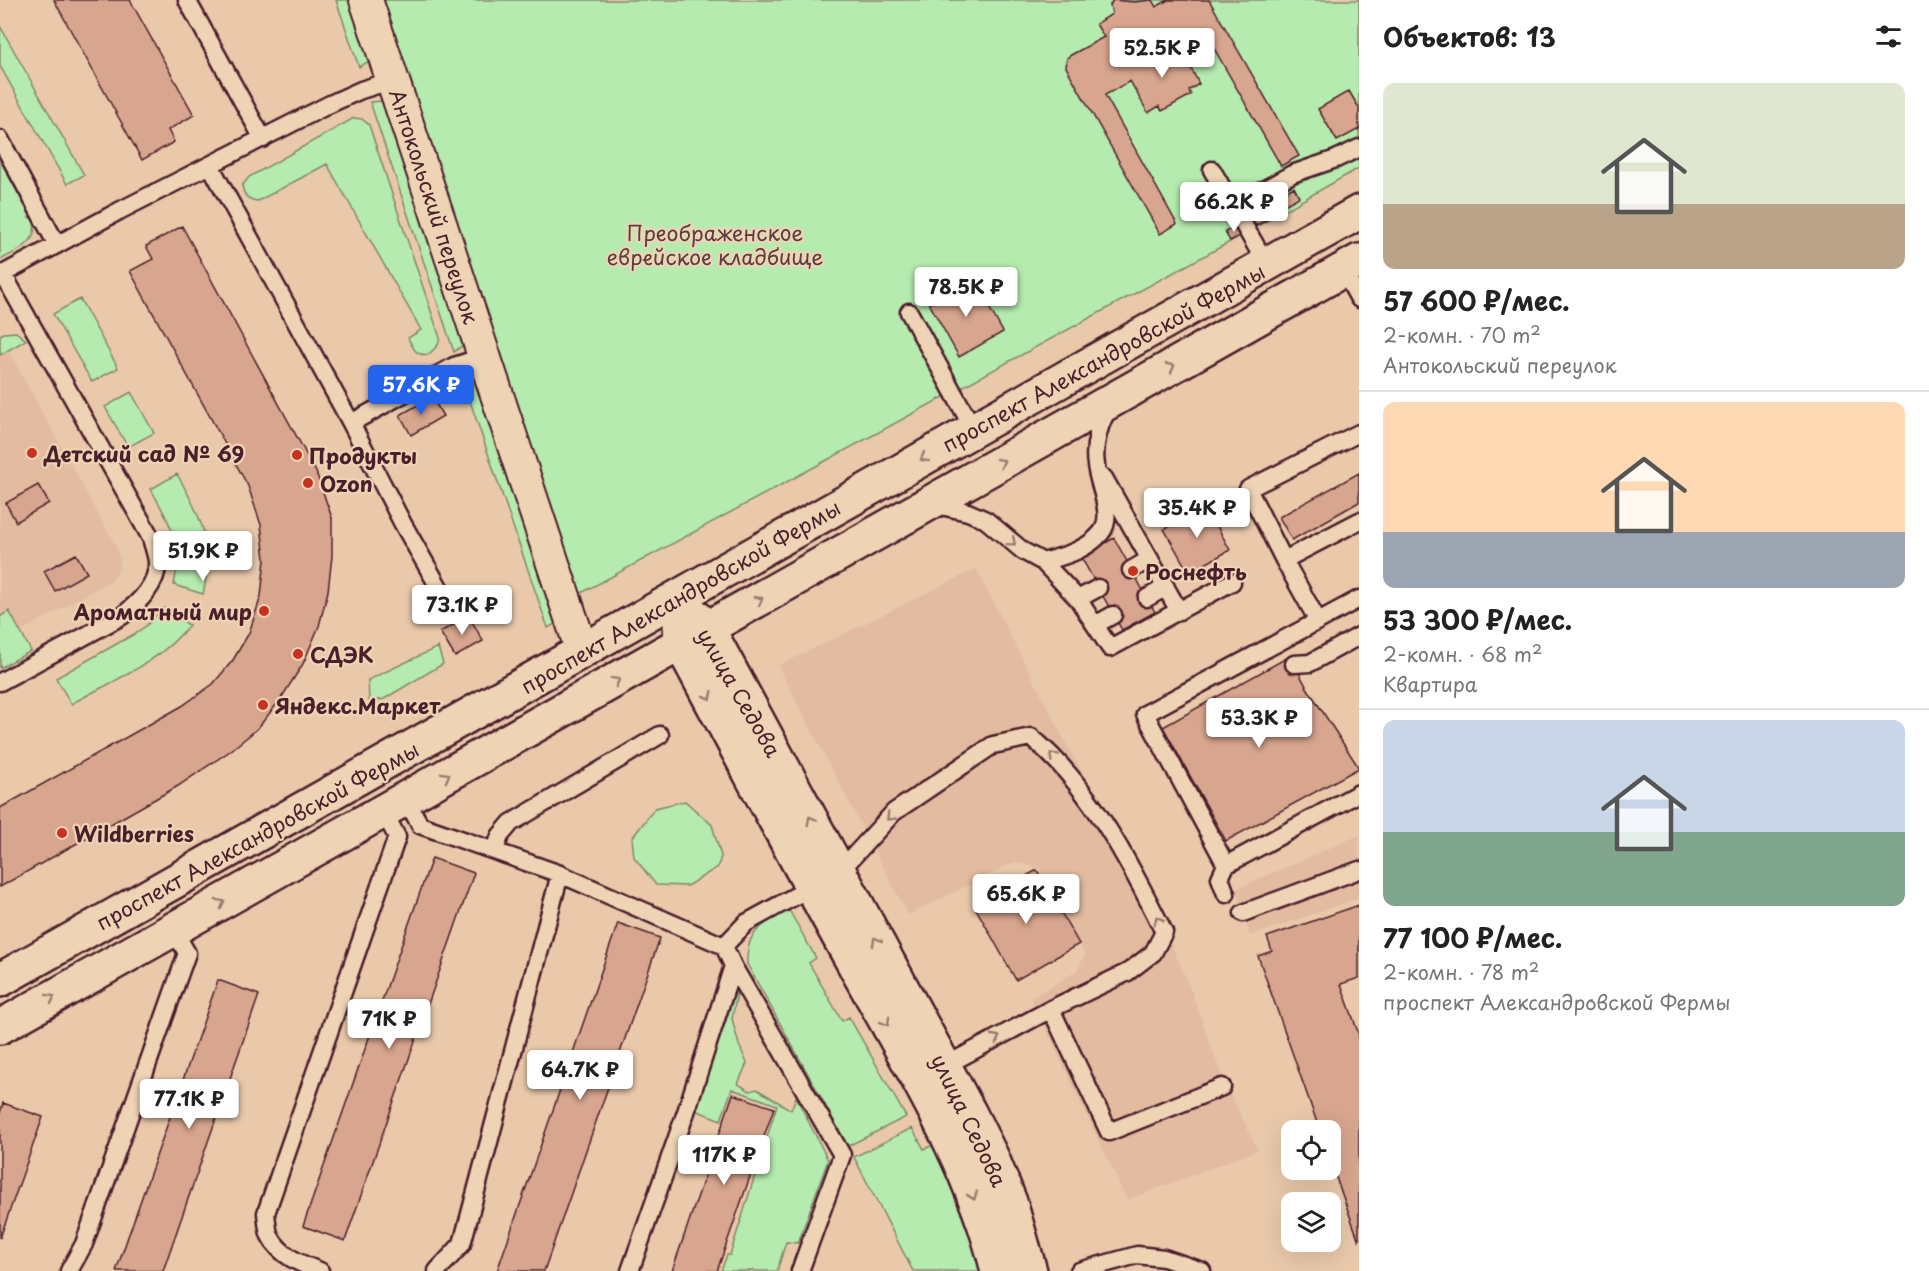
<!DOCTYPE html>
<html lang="ru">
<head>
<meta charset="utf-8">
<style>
	:root { --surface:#fff; --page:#f6f6f6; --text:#222; --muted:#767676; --line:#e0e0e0; --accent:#2563eb }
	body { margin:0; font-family:"Playpen Sans",sans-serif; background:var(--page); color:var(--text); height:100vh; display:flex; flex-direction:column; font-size:22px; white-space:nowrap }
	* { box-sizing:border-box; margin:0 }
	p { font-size:20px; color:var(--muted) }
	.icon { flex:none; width:33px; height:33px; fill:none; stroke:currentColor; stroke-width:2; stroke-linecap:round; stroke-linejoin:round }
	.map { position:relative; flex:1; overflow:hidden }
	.sheet { display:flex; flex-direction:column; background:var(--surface); width:570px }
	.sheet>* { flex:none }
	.buttons { position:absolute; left:1281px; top:1120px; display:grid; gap:12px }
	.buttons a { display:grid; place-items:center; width:60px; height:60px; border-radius:12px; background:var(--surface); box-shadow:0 6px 24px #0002; font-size:30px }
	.price { position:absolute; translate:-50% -51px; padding:0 14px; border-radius:6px; background:#fff; color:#222; font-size:20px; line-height:39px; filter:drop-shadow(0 2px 3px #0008) }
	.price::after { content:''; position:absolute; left:50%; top:36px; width:18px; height:14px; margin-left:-9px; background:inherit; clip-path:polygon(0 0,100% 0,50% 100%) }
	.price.selected { background:var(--accent); color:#fff }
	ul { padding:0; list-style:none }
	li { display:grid; align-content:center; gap:12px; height:318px; padding:0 24px }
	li+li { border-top:2px solid var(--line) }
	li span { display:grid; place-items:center; height:186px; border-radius:12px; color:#555 }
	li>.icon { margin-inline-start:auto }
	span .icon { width:108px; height:108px; fill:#fffc; stroke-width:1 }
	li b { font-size:26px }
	h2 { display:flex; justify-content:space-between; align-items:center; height:72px; padding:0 24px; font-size:26px }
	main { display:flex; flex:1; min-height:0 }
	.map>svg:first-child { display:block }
	.built { fill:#e2bba0 }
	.green { fill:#b5ebae; stroke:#80856c; stroke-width:1.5 }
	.building { fill:#d8a58e; stroke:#4a1f2b; stroke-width:1.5 }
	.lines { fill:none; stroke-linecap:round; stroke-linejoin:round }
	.service-casing { stroke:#4a1f2b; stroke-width:21 }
	.minor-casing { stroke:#4a1f2b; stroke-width:36 }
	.secondary-casing { stroke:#4a1f2b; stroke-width:38 }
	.service { stroke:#eed4b5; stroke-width:16 }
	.minor { stroke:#eed4b5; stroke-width:32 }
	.secondary { stroke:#eed4b5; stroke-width:33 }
	.oneway { stroke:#9c7a70 }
	.poi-dot { fill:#c8321e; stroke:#eed4b5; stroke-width:2 }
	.labels { text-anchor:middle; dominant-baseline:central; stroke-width:4.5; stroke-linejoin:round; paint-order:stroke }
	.street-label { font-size:21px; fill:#4a1f2b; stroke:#eed4b5 }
	.park-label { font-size:21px; fill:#5a3e3f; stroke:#eed4b5 }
	.poi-label { font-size:21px; font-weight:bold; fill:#4a1f2b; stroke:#eed4b5; text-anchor:start }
</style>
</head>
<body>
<main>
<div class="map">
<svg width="1359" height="1271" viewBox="0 0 1359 1271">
	<rect width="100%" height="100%" fill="#eac9ab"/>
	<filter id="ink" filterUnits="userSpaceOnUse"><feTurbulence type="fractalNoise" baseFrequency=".0167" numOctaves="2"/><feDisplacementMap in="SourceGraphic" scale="12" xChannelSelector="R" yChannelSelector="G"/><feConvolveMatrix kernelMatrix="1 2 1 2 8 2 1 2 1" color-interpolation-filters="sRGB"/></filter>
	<g filter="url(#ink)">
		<!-- built -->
		<path class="built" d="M4,343L117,548L120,560L119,569L114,578L105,584L0,643V345Z
			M976,569L1068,747L1144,878L1192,993L1225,1084L1258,1150L1127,1200L1031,998L1077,971L1085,955L1039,868L1015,862L908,915L778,666Z
			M1359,835V898L1250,936L1236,889Z"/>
		<!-- green -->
		<path class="green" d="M336,0H351L371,60L359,67Z
			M376,0H1359V168L1228,243L574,597Z
			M0,26L84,175L67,184L0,66Z
			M383,101L464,344L454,352L370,102Z
			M354,118L362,119L369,125L440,338L438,345L429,354C416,357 413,348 408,338L421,330L327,164L258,201C248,200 244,196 242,186L249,177Z
			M0,160L30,215L29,217L33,219C41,243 17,251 0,260Z
			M80,299L118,368L92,382L53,314Z
			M16,332L26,340L0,355V335L4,333Z
			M473,376L555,624L548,628L462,378Z
			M131,392L154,433L128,447L105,407Z
			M177,474C201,516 215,545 203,594L174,585C183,541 171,526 151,489Z
			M163,608L189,625C160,663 112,681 71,704L56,678L136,633L147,625Z
			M9,611L31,651L0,668V617Z
			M438,647L443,664L384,699L369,701L368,680Z
			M685,801L712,825L721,856L718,867L687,886L656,885L634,857L632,838L655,808Z
			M789,910L816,958L809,963L842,1021L849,1017L906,1117L848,1146L747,964C746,929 763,925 789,910Z
			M737,993L732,1019L739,1045L747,1063L738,1084L750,1091L757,1089L791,1110L796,1097L828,1160L798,1243L786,1242L777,1271H721L727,1255H730L777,1105L732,1089L721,1120L695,1110L735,994Z
			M912,1128L924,1149L934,1145L970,1236L980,1271H913L854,1157Z"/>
		<!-- building -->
		<path class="building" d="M54,0H130L194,115L168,130L174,142L142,160Z
			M1113,0L1134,2L1152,0L1156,7L1168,0H1209L1299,156L1281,166L1208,38L1183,52L1199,84L1189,90L1191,95L1162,111L1159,106L1148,113L1130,81L1105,95L1177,224L1160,234L1066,67L1067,58L1071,55L1104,37L1096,24L1112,14L1110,5Z
			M1349,91L1359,108V129L1337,141L1318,109Z
			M1294,187L1299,197L1277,209L1272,199Z
			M1263,212L1267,220L1255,226L1250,218Z
			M1237,225L1242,234L1230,241L1225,232Z
			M182,226L316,472L332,518V556L328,591L319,626L303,664L280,700L257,729L230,751L178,786L0,887V808L182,706L213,684L233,660L249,633L261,596L265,559L261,525L248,486L130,271L153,259L146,246Z
			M973,279L1003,332L959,357L929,303Z
			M432,397L443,416L411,435L400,415Z
			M1359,473V502L1292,540L1279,517Z
			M38,485L49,503L16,522L6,503Z
			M1206,506L1230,550L1189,573L1164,529Z
			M1114,538L1155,612L1122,630L1081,557Z
			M76,554L87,573L55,591L44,571Z
			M469,616L483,641L455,657L440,632Z
			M1290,656L1306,686L1359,768L1226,841L1163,727Z
			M432,858L474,873L345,1241L303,1226Z
			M1037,870L1079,944L1016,980L974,905Z
			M1359,905V978L1341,984L1359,1035V1241L1330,1161V1131H1320L1258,956L1272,951L1267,937Z
			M618,923L660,938L544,1271H497Z
			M218,980L259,995L163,1271H116Z
			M733,1094L774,1108L717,1271H672Z
			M3,1103L43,1117L0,1238V1113Z"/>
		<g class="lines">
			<!-- service casing -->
			<g class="service-casing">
				<path id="service" d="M187,0L263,139
					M0,139L57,245
					M210,165L351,423
					M1212,170L1267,265
					M1233,207L1292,174L1336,159L1359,148
					M1343,270L1359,299
					M909,312L974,430
					M1359,433L1248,489L1284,560L1359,521
					M1104,478L1179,611
					M932,506H941L968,512L986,520L1023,551L1043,562C1064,556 1087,550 1101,533C1115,516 1098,485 1096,465C1093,447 1099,422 1110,407
					M1284,560L1318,621
					M1043,562L1078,599L1110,648L1232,582
					M1131,570L1150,559
					M445,598L403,524L351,423L454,366L485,356
					M1147,598L1166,587
					M1078,599L1098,588
					M1359,599L1145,714L1226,865L1359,793
					M1095,625L1113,615
					M1294,664L1310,663L1359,636
					M0,682L122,616C138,603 159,584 157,561C156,554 153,545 151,538L3,274L119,211L330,104L361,90L393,80
					M406,799L420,825L560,874L724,946L733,966L686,1112L630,1271
					M495,850L500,836L511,823L660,735
					M1226,894L1220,878L1226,865
					M1243,913L1359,870
					M724,946L746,923L839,872L894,812L993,745L1031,737C1089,784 1131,865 1164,932L1153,953L1128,972L1051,1009L939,1069
					M733,966L842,1155L800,1271
					M1051,1009L1109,1132L1222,1087
					M69,1271L84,1244L187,953L173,929
					M320,1271C301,1264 280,1256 270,1236C267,1230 267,1220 266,1213L397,837L384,812
					M437,1271L462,1244L560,874
					M1079,1271L1137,1255L1164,1258L1202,1271"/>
			</g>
			<!-- minor casing -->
			<g class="minor-casing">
				<path id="minor" d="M366,0L582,651"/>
			</g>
			<!-- secondary casing -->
			<g class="secondary-casing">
				<path id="secondary" d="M693,614L708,629L969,1112L992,1158L1010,1202L1030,1271
					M680,623L681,644C738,751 795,858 854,964C908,1063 971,1160 998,1271
					M0,980L1359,212
					M0,1027L1359,261"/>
			</g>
			<!-- service -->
			<use href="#service" class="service"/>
			<!-- minor -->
			<use href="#minor" class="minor"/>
			<!-- secondary -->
			<use href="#secondary" class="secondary"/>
		</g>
		<!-- one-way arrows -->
		<defs><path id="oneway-chevron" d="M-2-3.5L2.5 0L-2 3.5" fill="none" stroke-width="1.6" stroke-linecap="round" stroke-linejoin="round" transform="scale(1.5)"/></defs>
		<g class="oneway">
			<use href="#oneway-chevron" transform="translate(1171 367) rotate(-29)"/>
			<use href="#oneway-chevron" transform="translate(924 458) rotate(151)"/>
			<use href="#oneway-chevron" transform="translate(1001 462) rotate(-29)"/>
			<use href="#oneway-chevron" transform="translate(1012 542) rotate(40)"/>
			<use href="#oneway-chevron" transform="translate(759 600) rotate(-30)"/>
			<use href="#oneway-chevron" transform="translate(616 681) rotate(-29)"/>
			<use href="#oneway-chevron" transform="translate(709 696) rotate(62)"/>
			<use href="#oneway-chevron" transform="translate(1053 756) rotate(-134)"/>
			<use href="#oneway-chevron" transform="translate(446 776) rotate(-29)"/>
			<use href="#oneway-chevron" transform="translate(890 817) rotate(135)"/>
			<use href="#oneway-chevron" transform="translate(811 820) rotate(-118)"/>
			<use href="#oneway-chevron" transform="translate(221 903) rotate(-29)"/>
			<use href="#oneway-chevron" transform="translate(1158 920) rotate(-116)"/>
			<use href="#oneway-chevron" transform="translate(876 941) rotate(-119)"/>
			<use href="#oneway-chevron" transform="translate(51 998) rotate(-29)"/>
			<use href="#oneway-chevron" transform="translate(886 1022) rotate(61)"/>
			<use href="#oneway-chevron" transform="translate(996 1038) rotate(-28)"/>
			<use href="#oneway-chevron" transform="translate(973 1196) rotate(71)"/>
		</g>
	</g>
	<!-- markers -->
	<g class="poi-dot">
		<circle cx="32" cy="453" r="6"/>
		<circle cx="297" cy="455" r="6"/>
		<circle cx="308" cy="483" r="6"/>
		<circle cx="1133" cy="571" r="6"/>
		<circle cx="264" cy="611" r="6"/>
		<circle cx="298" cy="654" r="6"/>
		<circle cx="263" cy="705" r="6"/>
		<circle cx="62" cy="833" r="6"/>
	</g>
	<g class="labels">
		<!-- street labels -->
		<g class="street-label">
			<text transform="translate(435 206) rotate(72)">Антокольский переулок</text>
			<text transform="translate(1103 357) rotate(-29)">проспект Александровской Фермы</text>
			<text transform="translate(680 596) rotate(-30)">проспект Александровской Фермы</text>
			<text transform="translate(740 692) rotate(60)">улица Седова</text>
			<text transform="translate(257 835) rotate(-29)">проспект Александровской Фермы</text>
			<text transform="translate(970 1120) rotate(64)">улица Седова</text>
		</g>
		<!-- park labels -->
		<g class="park-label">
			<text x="715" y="232">Преображенское<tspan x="715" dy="24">еврейское кладбище</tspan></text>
		</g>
		<!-- poi labels -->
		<g class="poi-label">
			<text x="44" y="453">Детский сад № 69</text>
			<text x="309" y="455">Продукты</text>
			<text x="320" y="483">Ozon</text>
			<text x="1145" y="571">Роснефть</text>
			<text x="252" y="611" text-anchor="end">Ароматный мир</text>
			<text x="310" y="654">СДЭК</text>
			<text x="275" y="705">Яндекс.Маркет</text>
			<text x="74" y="833">Wildberries</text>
		</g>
	</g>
</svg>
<div class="buttons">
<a><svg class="icon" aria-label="locate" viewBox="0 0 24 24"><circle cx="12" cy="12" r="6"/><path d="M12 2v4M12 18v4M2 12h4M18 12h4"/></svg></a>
<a><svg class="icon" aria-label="layers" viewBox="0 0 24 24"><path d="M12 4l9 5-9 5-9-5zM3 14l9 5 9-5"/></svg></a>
</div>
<b class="price" style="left:1162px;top:79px">52.5K ₽</b>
<b class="price" style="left:1234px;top:233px">66.2K ₽</b>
<b class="price" style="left:966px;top:318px">78.5K ₽</b>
<b class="price selected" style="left:421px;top:416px">57.6K ₽</b>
<b class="price" style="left:1197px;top:539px">35.4K ₽</b>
<b class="price" style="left:203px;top:582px">51.9K ₽</b>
<b class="price" style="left:462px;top:636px">73.1K ₽</b>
<b class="price" style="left:1259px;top:749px">53.3K ₽</b>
<b class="price" style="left:1026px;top:925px">65.6K ₽</b>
<b class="price" style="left:389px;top:1050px">71K ₽</b>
<b class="price" style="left:580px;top:1101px">64.7K ₽</b>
<b class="price" style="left:189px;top:1130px">77.1K ₽</b>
<b class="price" style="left:724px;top:1186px">117K ₽</b>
</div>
<section class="sheet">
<h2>Объектов: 13<svg class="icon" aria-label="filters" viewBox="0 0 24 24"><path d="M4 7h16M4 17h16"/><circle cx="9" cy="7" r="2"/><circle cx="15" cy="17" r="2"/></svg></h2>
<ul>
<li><span style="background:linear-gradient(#dfe7d0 65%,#b9a48a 0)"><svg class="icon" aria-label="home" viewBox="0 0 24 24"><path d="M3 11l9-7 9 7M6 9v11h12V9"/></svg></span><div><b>57 600 ₽/мес.</b><p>2-комн. · 70 m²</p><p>Антокольский переулок</p></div></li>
<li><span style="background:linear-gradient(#ffd9b3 70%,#9aa5b1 0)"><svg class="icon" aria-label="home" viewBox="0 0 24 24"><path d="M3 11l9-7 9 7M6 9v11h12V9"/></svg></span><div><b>53 300 ₽/мес.</b><p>2-комн. · 68 m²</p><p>Квартира</p></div></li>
<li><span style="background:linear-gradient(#c9d6e8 60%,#7fa58c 0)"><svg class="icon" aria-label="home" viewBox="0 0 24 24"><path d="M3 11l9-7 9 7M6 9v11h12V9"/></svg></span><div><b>77 100 ₽/мес.</b><p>2-комн. · 78 m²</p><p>проспект Александровской Фермы</p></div></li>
</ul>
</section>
</main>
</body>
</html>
